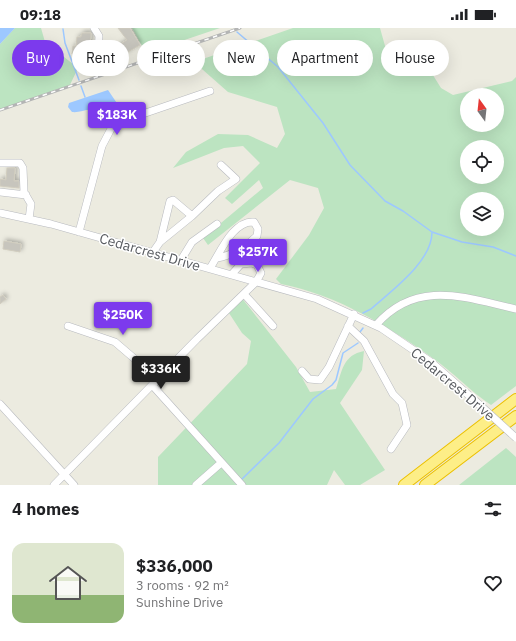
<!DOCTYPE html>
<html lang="en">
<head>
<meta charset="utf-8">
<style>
	:root { --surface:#fff; --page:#f2f2f2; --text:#202124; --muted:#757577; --accent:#7c3aed }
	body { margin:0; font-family:"IBM Plex Sans",sans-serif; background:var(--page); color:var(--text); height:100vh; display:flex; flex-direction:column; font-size:15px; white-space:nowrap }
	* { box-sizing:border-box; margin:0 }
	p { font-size:13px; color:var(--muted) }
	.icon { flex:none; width:22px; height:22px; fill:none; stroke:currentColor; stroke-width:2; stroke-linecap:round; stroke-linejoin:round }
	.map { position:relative; height:457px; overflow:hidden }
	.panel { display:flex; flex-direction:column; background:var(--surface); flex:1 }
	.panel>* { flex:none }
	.top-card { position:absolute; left:12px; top:12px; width:492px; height:36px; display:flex; gap:8px }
	.needle { width:26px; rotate:345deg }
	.buttons { position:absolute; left:460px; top:60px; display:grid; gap:8px }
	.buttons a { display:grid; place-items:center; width:44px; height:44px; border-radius:50%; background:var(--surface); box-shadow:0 4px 16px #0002; font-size:20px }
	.price { position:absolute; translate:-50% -34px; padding:0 9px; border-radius:4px; background:var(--accent); color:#fff; font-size:13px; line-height:26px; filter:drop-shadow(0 1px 2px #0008) }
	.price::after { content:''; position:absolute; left:50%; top:24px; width:12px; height:9px; margin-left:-6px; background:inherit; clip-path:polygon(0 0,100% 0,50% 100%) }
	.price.selected { background:#222; color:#fff }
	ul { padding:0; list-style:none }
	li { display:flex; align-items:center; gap:12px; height:100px; padding:0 12px }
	li span { display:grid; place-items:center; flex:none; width:112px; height:80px; border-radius:12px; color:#555 }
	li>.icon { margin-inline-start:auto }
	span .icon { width:48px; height:48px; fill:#fffc; stroke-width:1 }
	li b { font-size:17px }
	h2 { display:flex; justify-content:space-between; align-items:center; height:48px; padding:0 12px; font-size:17px }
	.tag { padding:0 14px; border-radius:18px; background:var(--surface); box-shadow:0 4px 16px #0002; font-size:14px; line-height:36px }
	.tag.selected { background:var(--accent); color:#fff }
	.status { display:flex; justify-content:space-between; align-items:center; height:28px; padding:0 20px; background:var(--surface); direction:ltr }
	.status svg { height:11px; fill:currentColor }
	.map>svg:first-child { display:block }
	.green { fill:#bce4c1; fill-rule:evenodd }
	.water { fill:#9dc8ff }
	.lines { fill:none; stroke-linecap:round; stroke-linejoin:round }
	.stream { stroke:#9dc8ff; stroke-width:1.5 }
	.building { fill:#c7c5bd; stroke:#d1cdbf; filter:url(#shadow) }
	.minor-casing { stroke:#b8babf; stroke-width:8 }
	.highway-casing { stroke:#ecc000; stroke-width:12 }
	.minor { stroke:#fff; stroke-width:7 }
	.highway { stroke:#fdee87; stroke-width:10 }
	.rail-casing { stroke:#b4b5b5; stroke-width:3 }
	.rail { stroke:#fff; stroke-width:1.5; stroke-dasharray:4.5; stroke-linecap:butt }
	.minor-bridge-casing { stroke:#b8babf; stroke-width:8; stroke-linecap:butt }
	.minor-bridge { stroke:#fff; stroke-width:7 }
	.labels { text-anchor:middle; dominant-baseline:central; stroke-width:3; stroke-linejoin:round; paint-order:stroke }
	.street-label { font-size:14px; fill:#595c61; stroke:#fff }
</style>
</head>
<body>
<div class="status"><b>09:18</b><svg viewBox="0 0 49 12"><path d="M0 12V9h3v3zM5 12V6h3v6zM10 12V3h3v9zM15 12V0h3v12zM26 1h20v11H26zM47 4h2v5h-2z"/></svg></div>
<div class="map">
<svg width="516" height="457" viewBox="0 0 516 457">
	<defs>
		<filter id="shadow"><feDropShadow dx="2" dy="-2" stdDeviation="2" flood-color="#0004"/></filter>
	</defs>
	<rect width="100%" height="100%" fill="#ecebe0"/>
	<!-- green -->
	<path class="green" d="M15,0H41L45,14L78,40L69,59L0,82V16Z
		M132,0H220L146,25Z
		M293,0H380L387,25L393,38L419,39L431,44L441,60L453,67L512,53L516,49V358L491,377C470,363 454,345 434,331C388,298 337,267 281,256L276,251L309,207L324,180L318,160L290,152L208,217L203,210L263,160L259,152L232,176L225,170L260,135L243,118L224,120L173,140L186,124L218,106L248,107L277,120L285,106L277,79L228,64L194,34ZM467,67H497V97H467ZM467,119H497V149H467ZM467,171H497V201H467Z
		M241,269L296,339L310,364L336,361C342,343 343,327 364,323L362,342L340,375L385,442L360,457H345L334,442L327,457H158V429L247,336L251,313L242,305L227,282Z
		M506,420L516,429V457H459Z"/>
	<!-- water -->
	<path class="water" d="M0,0H15L0,16Z
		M108,62L127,90C110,95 107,86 92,82C86,81 79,85 72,84L68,79L69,75Z"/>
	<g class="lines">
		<!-- stream -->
		<path class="stream" d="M63,1L65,15L79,52
			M237,4L278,39L323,95L350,137L385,173L403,183L432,204L462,214L493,219L516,228
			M81,58L85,69
			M363,285L371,281C391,263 432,234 432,204
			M360,304L363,300
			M241,452L279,415L313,371L332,357L336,352L343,325L358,315"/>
	</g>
	<!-- building -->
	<path class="building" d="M118,0H130L140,17L121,28L116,19L127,12Z
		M82,5H91L90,18H92V23H90V27L72,26L73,18H76L77,9H81Z
		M7,140H15L14,153H19V160L0,158V151L6,152Z
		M4,213L21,216L20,224L3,221Z
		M3,267L6,271L0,276V269Z"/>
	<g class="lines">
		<!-- minor casing -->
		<g class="minor-casing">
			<path id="minor" d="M94,0L99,8L98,25
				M0,135H20L23,140L24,164L31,176L29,191
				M0,164L26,167
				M0,185L51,196L317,271L381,300L431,334L481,378
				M79,204L102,118L112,99L128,91L210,63
				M160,214L192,188
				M153,224L160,214L170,173L173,172L192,188L218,163L236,151L221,137
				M181,232L192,214L217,196
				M210,240C220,225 233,192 254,194L258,201L257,208C247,218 231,228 217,230
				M244,266L273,298
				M376,297C417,250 466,270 516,281
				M68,298L115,314L136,332L155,354
				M348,298L364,313L393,366L402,375L407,397L391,421
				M302,343L309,351L320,352L329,339L354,286
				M152,357L242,457
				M0,376L74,457
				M54,457L197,311L256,254L261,245L257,237L252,235L241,236L232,246
				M196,457L221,435"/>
		</g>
		<!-- highway casing -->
		<g class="highway-casing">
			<path id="highway" d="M404,457L516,371
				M425,457L516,388"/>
		</g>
		<!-- minor -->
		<use href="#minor" class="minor"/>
		<!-- highway -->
		<use href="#highway" class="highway"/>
		<!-- rail casing -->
		<g class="rail-casing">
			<path id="rail" d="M0,82L240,0"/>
		</g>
		<!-- rail -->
		<use href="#rail" class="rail"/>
		<!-- minor-bridge casing -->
		<g class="minor-bridge-casing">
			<path id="minor-bridge" d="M481,378L516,410"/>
		</g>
		<!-- minor-bridge -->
		<use href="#minor-bridge" class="minor-bridge"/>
	</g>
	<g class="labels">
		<!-- street labels -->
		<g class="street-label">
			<text transform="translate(150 224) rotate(16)">Cedarcrest Drive</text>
			<text transform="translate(453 356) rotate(40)">Cedarcrest Drive</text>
		</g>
	</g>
</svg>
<div class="buttons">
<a><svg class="needle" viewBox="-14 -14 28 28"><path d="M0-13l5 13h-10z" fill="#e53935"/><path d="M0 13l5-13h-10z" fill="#757577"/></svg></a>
<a><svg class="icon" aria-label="locate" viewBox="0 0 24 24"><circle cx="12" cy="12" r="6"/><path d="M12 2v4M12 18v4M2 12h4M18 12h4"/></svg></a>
<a><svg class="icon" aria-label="layers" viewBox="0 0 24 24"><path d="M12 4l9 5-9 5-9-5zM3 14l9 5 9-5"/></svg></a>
</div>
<b class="price" style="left:117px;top:108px">$183K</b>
<b class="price" style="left:258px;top:245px">$257K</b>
<b class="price" style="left:123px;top:308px">$250K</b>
<b class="price selected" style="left:161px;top:362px">$336K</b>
<div class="top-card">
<a class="tag selected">Buy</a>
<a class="tag">Rent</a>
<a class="tag">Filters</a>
<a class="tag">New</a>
<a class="tag">Apartment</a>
<a class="tag">House</a>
</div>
</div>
<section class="panel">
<h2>4 homes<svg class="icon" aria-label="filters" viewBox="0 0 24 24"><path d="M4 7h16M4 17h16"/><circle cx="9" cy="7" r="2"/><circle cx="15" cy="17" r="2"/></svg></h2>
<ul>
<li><span style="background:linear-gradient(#dfe7d0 65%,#8fb573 0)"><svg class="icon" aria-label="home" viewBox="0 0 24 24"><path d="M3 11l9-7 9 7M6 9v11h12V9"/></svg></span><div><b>$336,000</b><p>3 rooms · 92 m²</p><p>Sunshine Drive</p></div><svg class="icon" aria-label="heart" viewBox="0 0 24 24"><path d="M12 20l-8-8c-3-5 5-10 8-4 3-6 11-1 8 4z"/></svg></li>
</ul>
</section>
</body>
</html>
